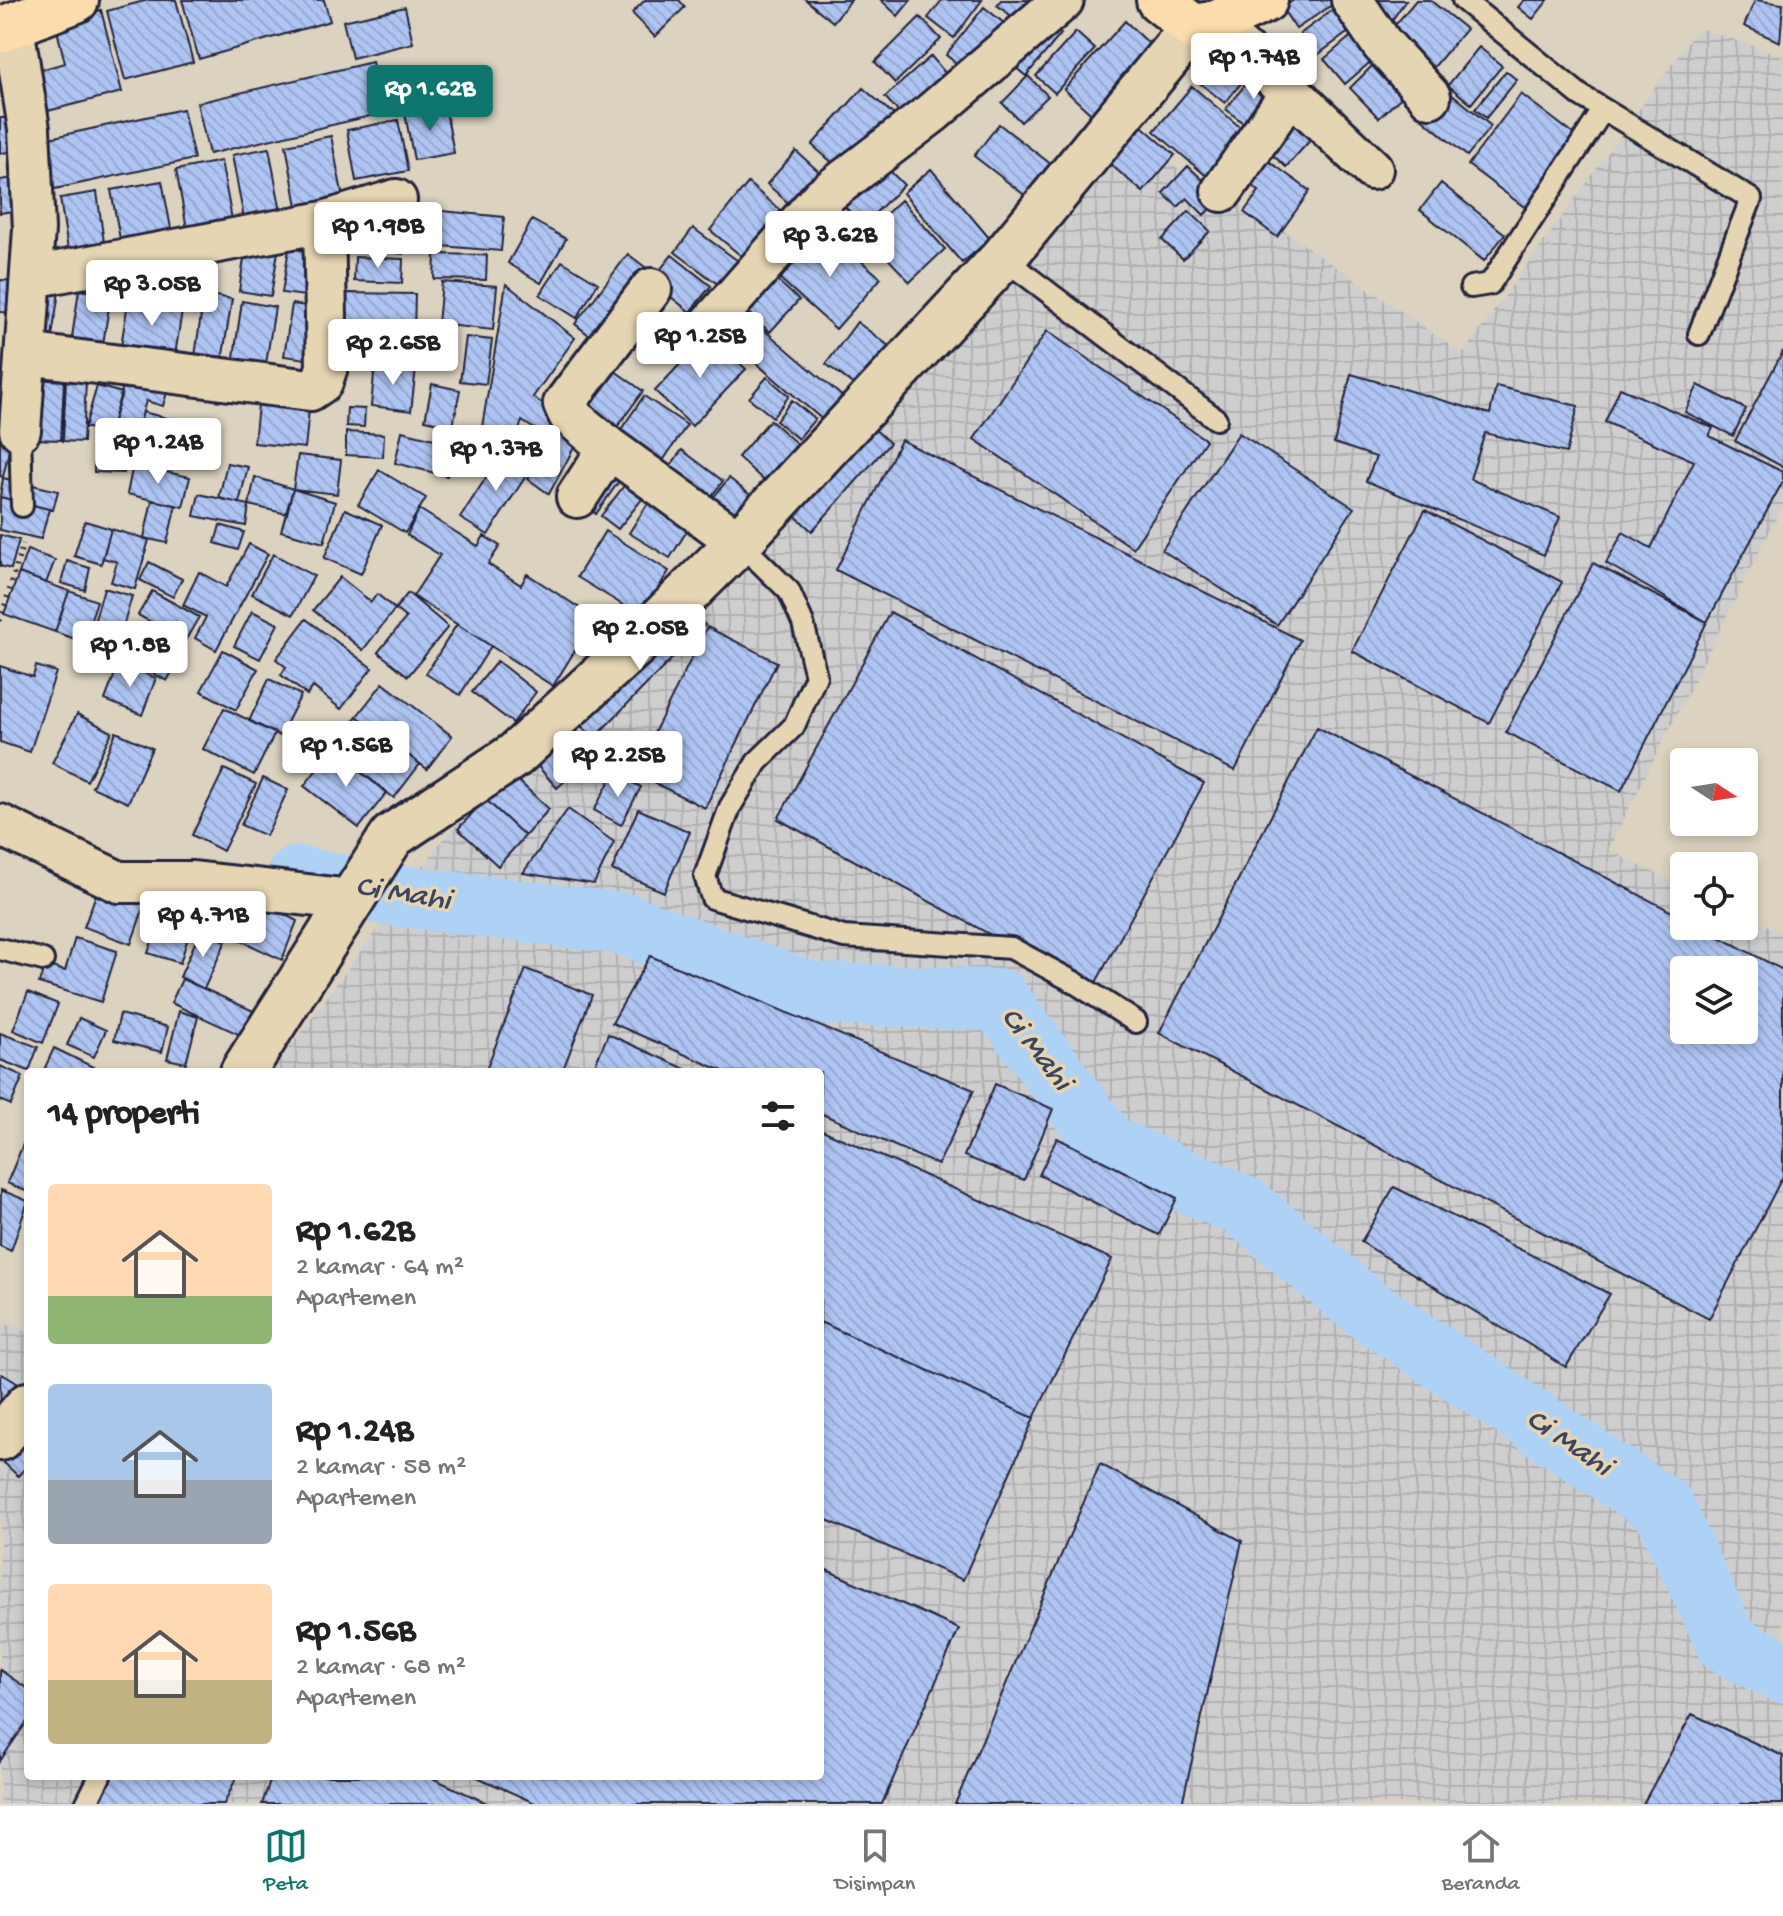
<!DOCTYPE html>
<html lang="id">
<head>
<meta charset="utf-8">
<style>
	:root { --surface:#fff; --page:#f6f6f6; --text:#222; --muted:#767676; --line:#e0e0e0; --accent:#0f766e }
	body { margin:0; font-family:"Gochi Hand",sans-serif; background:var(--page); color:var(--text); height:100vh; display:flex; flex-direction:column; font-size:30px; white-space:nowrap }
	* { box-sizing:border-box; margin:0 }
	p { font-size:26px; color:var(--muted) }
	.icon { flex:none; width:44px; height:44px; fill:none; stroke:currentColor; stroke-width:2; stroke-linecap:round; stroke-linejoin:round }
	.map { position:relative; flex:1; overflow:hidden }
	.details { position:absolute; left:24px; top:1068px; width:800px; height:712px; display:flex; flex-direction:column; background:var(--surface); border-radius:8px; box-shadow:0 4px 12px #0003 }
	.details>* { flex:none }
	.needle { width:52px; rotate:102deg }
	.buttons { position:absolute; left:1670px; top:748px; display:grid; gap:16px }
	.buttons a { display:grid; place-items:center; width:88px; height:88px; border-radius:8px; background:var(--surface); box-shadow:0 4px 12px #0003; font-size:40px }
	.price { position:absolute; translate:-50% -68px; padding:0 18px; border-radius:8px; background:#fff; color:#222; font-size:26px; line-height:52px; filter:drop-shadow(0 2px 4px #0008) }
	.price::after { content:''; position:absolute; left:50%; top:48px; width:24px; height:18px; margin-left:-12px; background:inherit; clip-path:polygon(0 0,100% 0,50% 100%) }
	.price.active { background:var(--accent); color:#fff }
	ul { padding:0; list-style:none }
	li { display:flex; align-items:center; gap:24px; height:200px; padding:0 24px }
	li span { display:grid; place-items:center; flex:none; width:224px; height:160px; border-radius:8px; color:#555 }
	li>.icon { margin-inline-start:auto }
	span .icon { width:96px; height:96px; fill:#fffc; stroke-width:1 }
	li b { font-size:34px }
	h2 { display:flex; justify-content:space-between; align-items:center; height:96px; padding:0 24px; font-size:34px }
	.dock { display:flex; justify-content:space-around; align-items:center; height:112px; border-top:2px solid var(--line); background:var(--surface); font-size:22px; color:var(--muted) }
	.dock a { display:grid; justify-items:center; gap:4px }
	.dock .active { color:var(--accent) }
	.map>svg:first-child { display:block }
	.industrial { fill:url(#industrial-grid); fill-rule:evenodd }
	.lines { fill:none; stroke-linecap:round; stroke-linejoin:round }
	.river { stroke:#add2f6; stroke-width:62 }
	.building { fill:url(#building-back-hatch); stroke:#22223b; stroke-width:2; fill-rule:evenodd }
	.lane-casing { stroke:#22223b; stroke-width:26 }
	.street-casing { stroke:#22223b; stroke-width:46 }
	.secondary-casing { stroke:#22223b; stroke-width:50 }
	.primary-casing { stroke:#22223b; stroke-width:50 }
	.path { stroke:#22223b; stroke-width:5; stroke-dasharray:2 6; stroke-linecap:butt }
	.lane { stroke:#e6d5b2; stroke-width:20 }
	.street { stroke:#e6d5b2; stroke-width:40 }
	.secondary { stroke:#e6d5b2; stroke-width:44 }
	.primary { stroke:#fcdcac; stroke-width:44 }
	.labels { text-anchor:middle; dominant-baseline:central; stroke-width:7; stroke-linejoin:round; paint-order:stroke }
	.water-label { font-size:32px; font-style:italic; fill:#3e4560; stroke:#e6d5b2 }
</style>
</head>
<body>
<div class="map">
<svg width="1783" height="1804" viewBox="0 0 1783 1804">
	<defs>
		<pattern id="industrial-grid" width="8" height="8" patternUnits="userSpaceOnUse" patternTransform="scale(2)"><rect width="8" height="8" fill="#cecece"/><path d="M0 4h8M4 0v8" fill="none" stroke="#b1b1b2"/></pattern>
		<pattern id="building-back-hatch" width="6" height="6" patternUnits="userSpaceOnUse" patternTransform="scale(2)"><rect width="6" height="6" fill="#aec4f2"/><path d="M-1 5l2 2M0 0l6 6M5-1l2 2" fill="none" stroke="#95a8d0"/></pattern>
	</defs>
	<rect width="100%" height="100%" fill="#dbd2bf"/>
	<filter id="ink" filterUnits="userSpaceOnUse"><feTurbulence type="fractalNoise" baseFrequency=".0125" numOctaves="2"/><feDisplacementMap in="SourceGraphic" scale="16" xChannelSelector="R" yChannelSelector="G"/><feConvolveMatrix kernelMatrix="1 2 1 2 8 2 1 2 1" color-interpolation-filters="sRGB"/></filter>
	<g filter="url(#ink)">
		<!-- industrial -->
		<path class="industrial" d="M1698,28L1783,56V505L1608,850L1684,887V926H1744V915L1783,933V1804H0V1322L28,1332V1776H820V1072H272L447,834L709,600L1124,137L1281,229L1463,354ZM1684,970H1744V1030H1684Z"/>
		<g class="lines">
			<!-- river -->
			<path class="river" d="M297,877L385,894L624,924L809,993L999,1000L1108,1146L1246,1208L1365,1308L1664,1508L1727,1644L1783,1672"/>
		</g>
		<!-- building -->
		<path class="building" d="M148,0H176L193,62L125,80L107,11Z
			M182,0H324L330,21L199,59Z
			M645,0H679L685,7L655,37L632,13Z
			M806,0H851L833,22Z
			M881,0H911L898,16Z
			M942,0H982L954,38L928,18Z
			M1001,0H1036L1019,22L997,5Z
			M1294,0H1339L1296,29L1282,8Z
			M1346,0L1362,22L1316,56L1300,34Z
			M1367,0H1406L1392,20Z
			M1416,0H1430L1466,29L1429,73L1385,37Z
			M1524,0H1548L1533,19L1518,7Z
			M1755,0L1783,4L1780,42L1744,26Z
			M405,7L413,43L352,58L343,21Z
			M984,7L1005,24L967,72L946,55Z
			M101,10L122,92L40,113L29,73L65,63L55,22Z
			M920,17L941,39L895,83L875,62Z
			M1044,19L1061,34L1026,76L1009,62Z
			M1125,21L1165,58L1103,125L1064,89Z
			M1362,27L1383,51L1345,84L1324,59Z
			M1076,32L1095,49L1055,93L1036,76Z
			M1222,44L1253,68L1225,103L1195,79Z
			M1479,47L1502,66L1471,104L1448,85Z
			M1383,55L1413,86L1379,118L1350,88Z
			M931,56L956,86L911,126L885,97Z
			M372,62L383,113L209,154L197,103Z
			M1256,71L1282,93L1253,131L1226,109Z
			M1506,71L1517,80L1486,118L1475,109Z
			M1028,76L1048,96L1021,122L1002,103Z
			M1192,86L1255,140L1217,185L1154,131Z
			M863,88L894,115L843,172L812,145Z
			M1445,88L1491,126L1467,156L1420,117Z
			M1521,94L1581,140L1531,212L1468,165Z
			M1294,101L1323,126L1286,167L1258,141Z
			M445,106L454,153L414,160L405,114Z
			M183,109L194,159L50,190L40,140Z
			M0,118H8L9,152L0,153Z
			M398,120L408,171L356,181L347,130Z
			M1136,121L1175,155L1143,192L1104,159Z
			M999,124L1052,165L1027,197L974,156Z
			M331,136L344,203L298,212L286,145Z
			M269,148L282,217L245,224L232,155Z
			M796,151L826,178L797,211L767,184Z
			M1266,159L1310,191L1277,237L1244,212L1259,191L1248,183Z
			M221,161L233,225L188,234L176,170Z
			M1188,166L1221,197L1204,215L1187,198L1178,207L1163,193Z
			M886,167L904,185L863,225L845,207Z
			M931,169L990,239L962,263L903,193Z
			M14,178L19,210L0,213V180Z
			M162,181L173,239L122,250L111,190Z
			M748,183L791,219L752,265L710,230Z
			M1441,183L1505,234L1484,261L1420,210Z
			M97,192L106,257L70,263L60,198Z
			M901,200L945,249L910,282L865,234Z
			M432,210L504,217L501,251L429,245Z
			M1189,211L1210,231L1183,259L1162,240Z
			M363,220L406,225L403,254L361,249Z
			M532,220L566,239L541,283L508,263Z
			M693,228L745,266L727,291L675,252Z
			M824,229L881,278L836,329L780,279Z
			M246,246L278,251L271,296L239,291Z
			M289,248L319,253L312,297L282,293Z
			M435,254L487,255L486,280L434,279Z
			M628,254L654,274L602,345L575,324Z
			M672,255L711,286L690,312L651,281Z
			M355,257L403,259L402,283L354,281Z
			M562,261L598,283L577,318L540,295Z
			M770,274L799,300L770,332L741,306Z
			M0,280L19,281L17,313L0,312Z
			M442,282L497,286L493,330L438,324Z
			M506,284L575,338L533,397L582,433L549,494L528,479L550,439L522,421L514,445L481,433Z
			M130,289L184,298L173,368L119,359Z
			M45,290L59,292L50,349L36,346Z
			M79,290L111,295L101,356L70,351Z
			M345,293L415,294L414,333L345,331Z
			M204,294L232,299L221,367L194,363Z
			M242,301L275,307L265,370L233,364Z
			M292,304L314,307L306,359L284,356Z
			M857,322L889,346L858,388L826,364Z
			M756,323L850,403L830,426L737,347Z
			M1047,331L1206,440L1133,548L974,439Z
			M708,334L746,369L692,426L655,391Z
			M392,336L431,341L428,365L389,361Z
			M466,337L492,340L486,384L460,381Z
			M1783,351V467L1735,441Z
			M601,361L643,391L610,437L568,406Z
			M375,364L416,368L411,411L371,406Z
			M1351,374L1490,414L1496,386L1578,406L1566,453L1485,433L1470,479L1560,517L1544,555L1366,481L1376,457L1334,443Z
			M126,376L168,389L163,406L146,401L134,442L109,434Z
			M767,377L789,396L773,417L749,398Z
			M35,379L64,381L61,440L32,439Z
			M66,380H86L83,442L63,441Z
			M432,384L460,390L453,426L425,420Z
			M1698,385L1746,409L1733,436L1685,412Z
			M97,386L122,393L109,434L85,427Z
			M1620,388L1713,428L1709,436L1783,472V481L1707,622L1606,563L1623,532L1651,548L1694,461L1605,422Z
			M644,396L687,425L654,474L611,444Z
			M792,400L815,419L798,439L776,421Z
			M258,405L309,410L305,448L254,443Z
			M347,408L365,409L364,427L346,426Z
			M143,412L202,427L196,453L136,437Z
			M770,420L805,451L772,488L738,457Z
			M870,425L890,443L812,531L792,513Z
			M402,431L454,444L447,476L395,463Z
			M346,432L384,434L383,457L346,455Z
			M1239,433L1354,508L1277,625L1162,550Z
			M0,434L12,437L3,477L0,476Z
			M901,440L1300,640L1235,771L836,570Z
			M95,443L125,445L124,473L94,472Z
			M504,450L531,468L488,535L460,518Z
			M682,450L723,481L703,507L662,477Z
			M298,455L341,460L337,494L293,489Z
			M612,457L628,468L596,514L580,502Z
			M227,463L248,467L239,503L219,498Z
			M133,465L190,477L183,507L127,494Z
			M379,470L426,498L405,533L358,505Z
			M633,474L651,488L618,529L601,516Z
			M255,477L293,489L287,514L249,505Z
			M3,478L58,491L53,510L0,497Z
			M729,478L754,498L730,528L705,508Z
			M293,489L335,502L324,543L281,531Z
			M199,494L249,505L246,526L194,516Z
			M0,497L49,509L41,539L0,530Z
			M152,500L176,505L167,543L144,538Z
			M650,500L690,526L670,558L629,533Z
			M345,509L382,525L361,574L324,558Z
			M419,509L478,546L484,536L500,546L488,564L521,585L527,574L595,618L553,686L413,596L440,555L407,535Z
			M1425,510L1562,582L1489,723L1352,651Z
			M85,521L111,529L101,564L74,556Z
			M220,525L244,532L238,550L215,543Z
			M111,529L149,540L135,589L111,582L117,562L103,558Z
			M605,531L669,571L641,616L577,577Z
			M0,535L19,540L11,569L0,566Z
			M249,544L268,554L216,650L195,638L206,617L183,605L199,572L226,587Z
			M27,550L55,560L46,583L19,573Z
			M273,554L314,576L293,615L252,594Z
			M67,561L90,568L85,590L61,583Z
			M149,562L182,579L173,597L140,580Z
			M1593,563L1707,622L1621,791L1506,732Z
			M19,573L69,591L55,632L4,614Z
			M340,577L371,602L377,594L395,609L363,650L313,610Z
			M104,588L132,596L117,648L89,640Z
			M69,591L97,601L83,642L55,632Z
			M152,591L199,617L185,641L138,615Z
			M408,593L448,627L408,676L378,652L406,618L395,609Z
			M685,605L705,625L594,738L574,719Z
			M252,611L278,624L260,659L234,646Z
			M890,612L1204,783L1092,990L778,819Z
			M306,619L372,668L341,709L313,687L307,695L281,675L286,667L276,659Z
			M457,624L491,646L460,695L426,674Z
			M707,627L777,662L705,808L634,773Z
			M163,636L185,648L167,681L145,669Z
			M223,650L258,669L236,710L201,691Z
			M497,661L536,692L513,723L472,692Z
			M119,663L156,678L142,715L105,700Z
			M0,666L33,677L36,666L56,672L30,752L0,742Z
			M269,679L301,695L280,736L249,721Z
			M383,683L452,736L427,769L357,716Z
			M224,708L275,733L254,775L203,749Z
			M77,714L112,732L87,781L52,763Z
			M357,716L420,764L394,798L332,750Z
			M1317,727L1684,918V926H1699L1783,970V1176L1709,1319L1159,1033ZM1684,970H1744V1030H1684Z
			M116,732L152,748L128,803L92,787Z
			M564,734L588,760L557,788L534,762Z
			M332,750L387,792L359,828L304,786Z
			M224,769L256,784L223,851L192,835Z
			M509,772L549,809L525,836L485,799Z
			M614,773L641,787L621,825L594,810Z
			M263,778L288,790L266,836L241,825Z
			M485,799L525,836L498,866L458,829Z
			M568,809L614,842L594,884L523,873Z
			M638,809L690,832L664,892L612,870Z
			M101,881L147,898L131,944L84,927Z
			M205,889L245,894L297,921L282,960L183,913Z
			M163,909L194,919L180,963L148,953Z
			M201,929L226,941L204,989L180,977Z
			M75,938L117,951L101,1002L39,983L45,965L65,971Z
			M650,956L974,1090L938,1165L820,1113V1072H725L612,1023Z
			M526,969L592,995L562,1072H485Z
			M182,979L258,1013L247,1038L171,1003Z
			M28,992L58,1004L43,1043L13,1030Z
			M179,1011L198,1017L186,1063L167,1059Z
			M120,1014L168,1027L162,1052L114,1040Z
			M79,1018L106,1030L94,1057L67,1045Z
			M0,1033L38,1047L29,1071L0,1060Z
			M608,1034L692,1072H592Z
			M54,1048L95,1068L93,1072H43Z
			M0,1066L23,1076L11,1105L0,1100Z
			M995,1084L1053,1109L1024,1180L964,1156Z
			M820,1129L1112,1259L1034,1418L820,1322Z
			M26,1137L28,1138V1192L7,1183Z
			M1057,1138L1177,1198L1159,1235L1039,1175Z
			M1394,1187L1610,1294L1566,1367L1361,1242Z
			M1,1190L28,1201L11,1251L0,1246Z
			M820,1322L1034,1418L963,1580L820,1517Z
			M2,1374L19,1384L1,1415L0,1378Z
			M28,1424V1465L18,1476L0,1459Z
			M1100,1464L1242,1541L1182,1804H955Z
			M820,1567L959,1629L882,1804H537L475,1776H820Z
			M0,1670L28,1689V1720L0,1761Z
			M1692,1714L1783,1756V1804H1643Z
			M106,1776H237L224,1804H93Z
			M272,1776H428L489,1804H262Z"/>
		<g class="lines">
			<!-- lane casing -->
			<g class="lane-casing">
				<path id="lane" d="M1463,0L1580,95L1751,199L1699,334
					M1003,258L1216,419
					M1471,287L1490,284L1603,110
					M20,430L22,506
					M739,542L789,591L803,623L816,676L794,726L757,762L730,807L705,876L712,898L844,937L1011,948L1074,982L1136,1022
					M0,949L43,960
					M86,1804L100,1776"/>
			</g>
			<!-- street casing -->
			<g class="street-casing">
				<path id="street" d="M1352,0L1382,44L1430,97
					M1212,24L1291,92L1222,191
					M13,26L29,129L34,229L20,430
					M1291,92L1372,169
					M32,277L324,222L396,200
					M708,327L822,197L932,113L1063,0
					M26,354L310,390L322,382L327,367L324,222
					M609,448L569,415L564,404L651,289
					M577,497L609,448L739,542
					M0,825L119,882H193L352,900"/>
			</g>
			<!-- secondary casing -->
			<g class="secondary-casing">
				<path id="secondary" d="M243,1072L392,836L515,755L637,643L739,542L1003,258L1193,27
					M0,1438L28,1405"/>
			</g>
			<!-- primary casing -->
			<g class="primary-casing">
				<path id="primary" d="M1159,0L1193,27L1212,24L1265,0
					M0,30L76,0"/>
			</g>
			<!-- path -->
			<path class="path" d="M0,621L23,544"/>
			<!-- lane -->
			<use href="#lane" class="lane"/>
			<!-- street -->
			<use href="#street" class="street"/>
			<!-- secondary -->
			<use href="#secondary" class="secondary"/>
			<!-- primary -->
			<use href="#primary" class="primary"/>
		</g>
	</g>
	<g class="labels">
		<!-- water labels -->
		<g class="water-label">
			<text transform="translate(403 895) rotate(9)">Ci Mahi</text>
			<text transform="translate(1035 1050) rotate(52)">Ci Mahi</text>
			<text transform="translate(1568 1444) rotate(34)">Ci Mahi</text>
		</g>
	</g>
</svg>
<div class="buttons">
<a><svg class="needle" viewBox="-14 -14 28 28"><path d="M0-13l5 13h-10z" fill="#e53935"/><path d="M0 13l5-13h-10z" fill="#767676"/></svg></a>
<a><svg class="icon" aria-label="locate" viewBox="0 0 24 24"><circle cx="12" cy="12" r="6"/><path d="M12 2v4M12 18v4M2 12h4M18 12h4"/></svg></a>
<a><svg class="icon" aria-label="layers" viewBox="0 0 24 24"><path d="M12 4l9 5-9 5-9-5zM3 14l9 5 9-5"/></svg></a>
</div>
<b class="price" style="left:1254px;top:101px">Rp 1.74B</b>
<b class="price active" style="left:430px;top:133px">Rp 1.62B</b>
<b class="price" style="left:378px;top:270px">Rp 1.98B</b>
<b class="price" style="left:830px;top:279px">Rp 3.62B</b>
<b class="price" style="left:152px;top:328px">Rp 3.05B</b>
<b class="price" style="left:700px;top:380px">Rp 1.25B</b>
<b class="price" style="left:393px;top:387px">Rp 2.65B</b>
<b class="price" style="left:158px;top:486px">Rp 1.24B</b>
<b class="price" style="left:496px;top:493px">Rp 1.37B</b>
<b class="price" style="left:640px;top:672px">Rp 2.05B</b>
<b class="price" style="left:130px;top:689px">Rp 1.8B</b>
<b class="price" style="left:346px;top:789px">Rp 1.56B</b>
<b class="price" style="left:618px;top:799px">Rp 2.25B</b>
<b class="price" style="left:203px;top:959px">Rp 4.71B</b>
<section class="details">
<h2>14 properti<svg class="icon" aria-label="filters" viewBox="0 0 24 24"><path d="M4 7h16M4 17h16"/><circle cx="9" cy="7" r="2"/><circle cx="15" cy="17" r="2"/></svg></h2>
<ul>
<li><span style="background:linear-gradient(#ffd9b3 70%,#8fb573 0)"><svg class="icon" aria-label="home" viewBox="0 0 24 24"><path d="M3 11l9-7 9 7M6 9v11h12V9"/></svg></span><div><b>Rp 1.62B</b><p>2 kamar · 64 m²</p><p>Apartemen</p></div></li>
<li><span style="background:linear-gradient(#a9c7e8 60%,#9aa5b1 0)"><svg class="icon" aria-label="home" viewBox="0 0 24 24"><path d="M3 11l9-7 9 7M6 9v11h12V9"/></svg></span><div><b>Rp 1.24B</b><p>2 kamar · 58 m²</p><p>Apartemen</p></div></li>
<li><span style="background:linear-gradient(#ffd9b3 60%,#c2b280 0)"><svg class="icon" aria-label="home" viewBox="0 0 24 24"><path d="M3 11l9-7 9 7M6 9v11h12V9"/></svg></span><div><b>Rp 1.56B</b><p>2 kamar · 68 m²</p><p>Apartemen</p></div></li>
</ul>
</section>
</div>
<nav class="dock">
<a class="active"><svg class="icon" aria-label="map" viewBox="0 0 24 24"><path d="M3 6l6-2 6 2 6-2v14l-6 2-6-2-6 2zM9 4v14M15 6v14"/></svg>Peta</a>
<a><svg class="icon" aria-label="saved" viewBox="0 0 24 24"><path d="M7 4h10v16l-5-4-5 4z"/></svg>Disimpan</a>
<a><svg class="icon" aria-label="home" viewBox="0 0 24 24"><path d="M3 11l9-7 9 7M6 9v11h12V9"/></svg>Beranda</a>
</nav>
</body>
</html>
